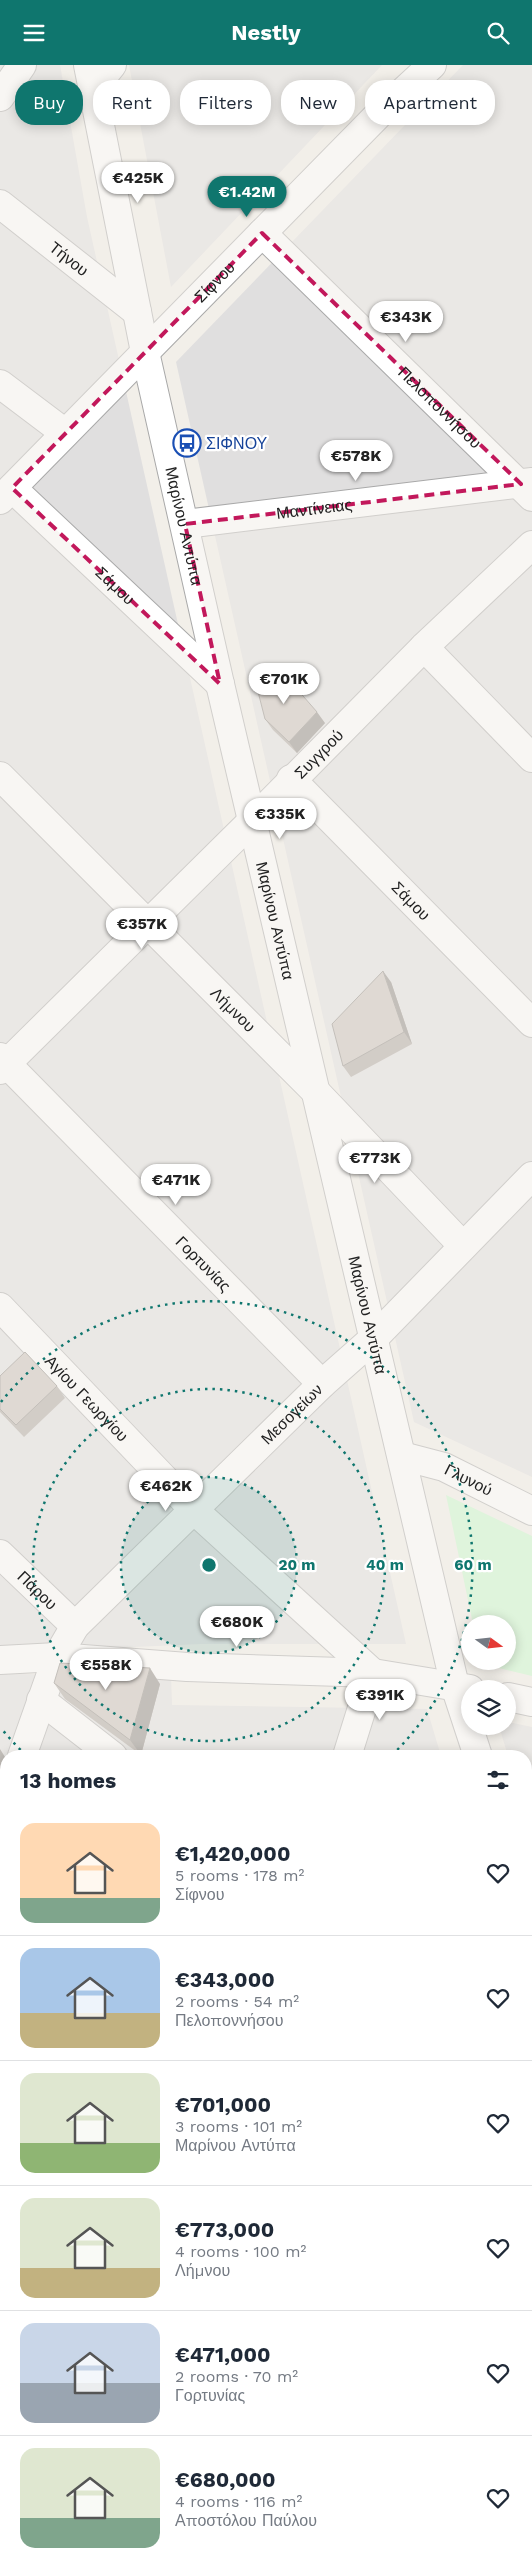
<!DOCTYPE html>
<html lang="en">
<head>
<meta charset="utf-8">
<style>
	:root { --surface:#fff; --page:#f2f2f3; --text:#1f2937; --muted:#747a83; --line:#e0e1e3; --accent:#0f766e }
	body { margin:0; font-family:"Work Sans",sans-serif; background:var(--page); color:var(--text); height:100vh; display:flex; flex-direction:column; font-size:19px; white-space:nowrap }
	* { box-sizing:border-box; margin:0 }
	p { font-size:16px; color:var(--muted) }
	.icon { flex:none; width:28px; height:28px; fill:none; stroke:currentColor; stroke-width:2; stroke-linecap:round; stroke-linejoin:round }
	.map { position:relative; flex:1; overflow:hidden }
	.details { position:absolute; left:0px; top:1685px; width:532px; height:821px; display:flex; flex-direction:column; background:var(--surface); border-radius:20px 20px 0 0; box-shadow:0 2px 12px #0003 }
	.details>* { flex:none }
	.hud { position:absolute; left:15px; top:15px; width:502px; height:45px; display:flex; gap:10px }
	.needle { width:32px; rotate:105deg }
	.controls { position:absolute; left:461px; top:1550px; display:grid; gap:10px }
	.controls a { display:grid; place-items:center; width:55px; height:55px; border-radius:50%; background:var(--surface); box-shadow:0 2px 12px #0003; font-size:25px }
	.price { position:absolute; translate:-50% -42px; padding:0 11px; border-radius:18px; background:#fff; color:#222; font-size:16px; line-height:32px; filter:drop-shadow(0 1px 2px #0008) }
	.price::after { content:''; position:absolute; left:50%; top:30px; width:15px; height:11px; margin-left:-8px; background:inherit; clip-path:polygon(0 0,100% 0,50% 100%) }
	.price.current { background:var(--accent); color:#fff }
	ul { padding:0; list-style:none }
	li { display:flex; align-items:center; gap:15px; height:125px; padding:0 20px }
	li+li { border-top:1px solid var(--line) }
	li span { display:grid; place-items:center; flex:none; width:140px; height:100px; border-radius:15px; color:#555 }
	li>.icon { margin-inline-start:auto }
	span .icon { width:60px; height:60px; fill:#fffc; stroke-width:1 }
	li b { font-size:21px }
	h2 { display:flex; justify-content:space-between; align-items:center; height:60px; padding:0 20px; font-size:21px }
	.tag { padding:0 18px; border-radius:20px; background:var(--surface); box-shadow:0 2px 12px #0003; font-size:18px; line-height:45px }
	.tag.current { background:var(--accent); color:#fff }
	header { display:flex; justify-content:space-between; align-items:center; height:65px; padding:0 20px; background:var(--accent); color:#fff; font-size:22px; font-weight:700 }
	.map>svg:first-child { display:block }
	.residential { fill:#e0dfdf }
	.park { fill:#c8facc }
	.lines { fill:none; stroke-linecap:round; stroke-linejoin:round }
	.minor-casing { stroke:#a9a9a9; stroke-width:30 }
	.minor { stroke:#fff; stroke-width:28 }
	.wall { fill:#aba49e }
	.shaded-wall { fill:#8b8681 }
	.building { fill:#c7bfb8; stroke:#8b8681 }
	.marked { fill:none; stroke:#c2185b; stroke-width:4; stroke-dasharray:10 6; stroke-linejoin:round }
	.ring { fill:none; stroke:#0f766e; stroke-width:2.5; stroke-dasharray:2.5 5 }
	.labels { text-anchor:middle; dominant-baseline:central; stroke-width:4.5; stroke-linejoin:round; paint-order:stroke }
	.street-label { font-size:16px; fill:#222; stroke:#fff }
	.transit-label { font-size:16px; fill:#164399; stroke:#fff; text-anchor:start }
	.centre { fill:#0f766e; stroke:#fff; stroke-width:2.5 }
	.ring-label { font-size:15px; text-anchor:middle; font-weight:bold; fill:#0f766e; stroke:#fff; stroke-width:4.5; stroke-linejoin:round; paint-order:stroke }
</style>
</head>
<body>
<header><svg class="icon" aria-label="menu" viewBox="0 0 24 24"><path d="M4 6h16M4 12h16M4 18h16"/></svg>Nestly<svg class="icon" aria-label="search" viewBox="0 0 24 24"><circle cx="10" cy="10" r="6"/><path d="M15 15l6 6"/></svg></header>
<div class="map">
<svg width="532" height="2506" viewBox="0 0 532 2506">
	<rect width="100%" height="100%" fill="#f2efe9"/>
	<!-- residential -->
	<path class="residential" d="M0,0H60L87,152L406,1579H201L0,1588Z
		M129,0H382L171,222Z
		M463,0H532V1412L414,1357L176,297Z
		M0,1609L171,1610L172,1640L427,1644L441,1691H6V2500H419L414,2506H0Z
		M508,1657L532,1662V1773L526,1753V1691H508L499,1661H508Z
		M526,1986L532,2006V2362L526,2369Z
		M532,2411V2506H454L459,2500H526V2418Z"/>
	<!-- park -->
	<path class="park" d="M446,1430L532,1471V1611L482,1599L481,1596H508V1559H473Z"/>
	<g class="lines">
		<!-- minor casing -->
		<g class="minor-casing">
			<g id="minor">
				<path id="s1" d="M88,0L145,287L220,619L455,1621L478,1691"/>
				<path d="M93,24L112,0"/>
				<path d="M0,32L22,0"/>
				<path id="s2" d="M0,139L137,247"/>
				<path id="s3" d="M262,168L532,432"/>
				<path d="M0,319L65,368"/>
				<path id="s4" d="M12,423L220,619"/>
				<path id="s5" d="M0,435L380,48L432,0"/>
				<path id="s6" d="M185,459L532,417"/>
				<path d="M424,582L532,693"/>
				<path id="s7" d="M0,711L317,1028L463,1181"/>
				<path id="s8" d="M291,714L532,958"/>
				<path id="s9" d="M0,992L322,1319"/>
				<path id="s10" d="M0,1005L253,755L424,582L532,480"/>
				<path id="s11" d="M0,1242L194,1445L373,1608L347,1691"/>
				<path id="s12" d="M402,1391L444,1402L532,1446"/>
				<path id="s13" d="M0,1489L75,1561"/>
				<path d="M0,1595L57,1592L187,1602L373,1608L470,1624"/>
				<path d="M508,1632L532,1637"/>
				<path d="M41,1635L113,1691"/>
				<path id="s14" d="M22,1691L57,1592L75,1561L322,1319L374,1273L532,1111"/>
				<path d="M0,1757L6,1739"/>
				<path d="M0,1810L6,1815"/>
				<path d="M526,1844L532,1865"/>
				<path d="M0,2038L6,2043"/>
				<path d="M526,2214L532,2218"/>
				<path d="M0,2321L6,2326"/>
				<path d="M526,2388L532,2381"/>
				<path d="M526,2467L532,2472"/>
				<path d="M213,2500L220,2506"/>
				<path d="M431,2506L436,2500"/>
			</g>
		</g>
		<!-- minor -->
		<use href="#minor" class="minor"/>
	</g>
	<!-- wall -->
	<path class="wall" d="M265,654L325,658L297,688L273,665Z
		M391,917L412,979L351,1012L343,1001Z
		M0,1311L57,1321L65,1333L24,1372L0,1347Z
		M54,1618L160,1619L141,1690L65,1634Z
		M6,1772V1791L0,1782Z"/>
	<!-- shaded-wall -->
	<path class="shaded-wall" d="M317,647L325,658L297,688L289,677Z
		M383,906L391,917L412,979L404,967Z
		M150,1603L160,1619L141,1690L130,1675Z
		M0,1684L5,1692L0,1711Z
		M391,2500H409L404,2506H387Z"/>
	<!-- building -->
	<path class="building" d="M283,608L317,647L289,677L265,654L255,615Z
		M383,906L404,967L343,1001L332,959Z
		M25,1287L57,1321L16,1360L0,1344V1311Z
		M60,1598L150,1603L130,1675L54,1618Z
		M6,1772V1786L0,1782Z
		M340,2500H391L387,2506H347Z"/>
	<!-- marked area -->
	<path d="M0 0H532V2506H0ZM262,168L521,419L185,459L220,619L12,423Z" fill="#f2efe9" fill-opacity=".55" fill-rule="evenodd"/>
	<path class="marked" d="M262,168L521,419L185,459L220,619L12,423Z"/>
	<!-- distance rings -->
	<circle cx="209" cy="1500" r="88" fill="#0f766e" fill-opacity=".12"/>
	<g class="ring">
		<circle cx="209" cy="1500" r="88"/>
		<circle cx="209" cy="1500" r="176"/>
		<path d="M26 1690A264 264 0 0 1 1 1663M1 1337A264 264 0 1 1 392 1690"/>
	</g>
	<!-- icons -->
	<defs>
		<g id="bus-ring" transform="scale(1.4375)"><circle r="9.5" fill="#fff" stroke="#1a4fb4" stroke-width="1.5"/><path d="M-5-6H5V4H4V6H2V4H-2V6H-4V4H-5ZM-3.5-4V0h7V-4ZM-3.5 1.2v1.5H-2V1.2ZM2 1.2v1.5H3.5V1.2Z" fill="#1a4fb4"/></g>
	</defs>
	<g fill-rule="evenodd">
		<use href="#bus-ring" x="187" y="378"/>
	</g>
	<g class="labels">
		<!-- street labels -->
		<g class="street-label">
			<text stroke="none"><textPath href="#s2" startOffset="88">Τήνου</textPath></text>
			<text stroke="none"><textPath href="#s5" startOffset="306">Σίφνου</textPath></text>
			<text stroke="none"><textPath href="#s3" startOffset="249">Πελοποννήσου</textPath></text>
			<text stroke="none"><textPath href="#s6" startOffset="130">Μαντίνειας</textPath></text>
			<text stroke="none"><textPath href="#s1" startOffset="471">Μαρίνου Αντύπα</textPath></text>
			<text stroke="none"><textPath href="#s4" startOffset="142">Σάμου</textPath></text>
			<text stroke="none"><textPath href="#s10" startOffset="449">Συγγρού</textPath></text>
			<text stroke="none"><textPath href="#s8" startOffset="171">Σάμου</textPath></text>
			<text stroke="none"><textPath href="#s1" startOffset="876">Μαρίνου Αντύπα</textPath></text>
			<text stroke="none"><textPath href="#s7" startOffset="330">Λήμνου</textPath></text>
			<text stroke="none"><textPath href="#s9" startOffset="290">Γορτυνίας</textPath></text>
			<text stroke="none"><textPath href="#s1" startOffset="1281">Μαρίνου Αντύπα</textPath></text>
			<text stroke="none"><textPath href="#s11" startOffset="126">Αγίου Γεωργίου</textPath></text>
			<text stroke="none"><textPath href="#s14" startOffset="444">Μεσογείων</textPath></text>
			<text stroke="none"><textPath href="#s12" startOffset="71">Γλυνού</textPath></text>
			<text stroke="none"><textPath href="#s13" startOffset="52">Πάρου</textPath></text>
		</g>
		<!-- transit labels -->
		<g class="transit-label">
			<text x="206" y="378">ΣΙΦΝΟΥ</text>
		</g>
	</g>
	<circle cx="209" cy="1500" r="8" class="centre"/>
	<g class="ring-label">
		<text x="297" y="1505">20 m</text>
		<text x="385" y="1505">40 m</text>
		<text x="473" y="1505">60 m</text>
	</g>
</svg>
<div class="controls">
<a><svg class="needle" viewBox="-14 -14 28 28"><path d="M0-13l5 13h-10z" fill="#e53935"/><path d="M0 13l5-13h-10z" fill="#747a83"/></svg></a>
<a><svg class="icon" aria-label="layers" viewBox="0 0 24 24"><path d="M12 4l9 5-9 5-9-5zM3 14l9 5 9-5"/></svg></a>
</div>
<b class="price" style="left:138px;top:139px">€425K</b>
<b class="price current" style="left:247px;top:153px">€1.42M</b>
<b class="price" style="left:406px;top:278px">€343K</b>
<b class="price" style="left:356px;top:417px">€578K</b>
<b class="price" style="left:284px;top:640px">€701K</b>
<b class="price" style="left:280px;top:775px">€335K</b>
<b class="price" style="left:142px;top:885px">€357K</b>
<b class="price" style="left:375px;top:1119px">€773K</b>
<b class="price" style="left:176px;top:1141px">€471K</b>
<b class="price" style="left:166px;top:1447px">€462K</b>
<b class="price" style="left:237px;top:1583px">€680K</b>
<b class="price" style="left:106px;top:1626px">€558K</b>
<b class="price" style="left:380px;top:1656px">€391K</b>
<div class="hud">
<a class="tag current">Buy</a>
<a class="tag">Rent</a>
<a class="tag">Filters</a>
<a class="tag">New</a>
<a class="tag">Apartment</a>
</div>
<section class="details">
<h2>13 homes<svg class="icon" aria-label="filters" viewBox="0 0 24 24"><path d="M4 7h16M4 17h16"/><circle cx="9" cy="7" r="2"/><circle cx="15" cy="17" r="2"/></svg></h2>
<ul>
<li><span style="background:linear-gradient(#ffd9b3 75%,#7fa58c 0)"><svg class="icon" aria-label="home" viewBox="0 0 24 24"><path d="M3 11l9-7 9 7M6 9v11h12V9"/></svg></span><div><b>€1,420,000</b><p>5 rooms · 178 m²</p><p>Σίφνου</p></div><svg class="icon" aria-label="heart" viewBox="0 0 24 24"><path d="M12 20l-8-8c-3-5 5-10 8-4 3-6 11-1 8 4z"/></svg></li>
<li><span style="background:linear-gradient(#a9c7e8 65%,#c2b280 0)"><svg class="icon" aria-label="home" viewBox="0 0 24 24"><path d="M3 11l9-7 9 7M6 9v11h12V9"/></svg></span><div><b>€343,000</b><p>2 rooms · 54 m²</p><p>Πελοποννήσου</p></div><svg class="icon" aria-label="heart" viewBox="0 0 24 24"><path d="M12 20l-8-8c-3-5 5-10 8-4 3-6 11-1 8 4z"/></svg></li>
<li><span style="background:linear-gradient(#dfe7d0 70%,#8fb573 0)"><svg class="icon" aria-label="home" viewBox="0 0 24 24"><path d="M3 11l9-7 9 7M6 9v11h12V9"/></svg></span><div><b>€701,000</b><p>3 rooms · 101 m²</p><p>Μαρίνου Αντύπα</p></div><svg class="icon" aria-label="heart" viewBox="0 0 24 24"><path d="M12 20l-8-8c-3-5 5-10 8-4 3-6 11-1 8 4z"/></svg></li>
<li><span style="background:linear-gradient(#dfe7d0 70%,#c2b280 0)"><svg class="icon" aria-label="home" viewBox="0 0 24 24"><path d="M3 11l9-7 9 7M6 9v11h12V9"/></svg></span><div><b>€773,000</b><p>4 rooms · 100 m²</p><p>Λήμνου</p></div><svg class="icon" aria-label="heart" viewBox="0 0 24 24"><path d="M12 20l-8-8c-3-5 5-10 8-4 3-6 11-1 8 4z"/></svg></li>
<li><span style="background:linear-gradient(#c9d6e8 60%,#9aa5b1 0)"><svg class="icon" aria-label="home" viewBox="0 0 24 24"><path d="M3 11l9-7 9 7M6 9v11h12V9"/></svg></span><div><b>€471,000</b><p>2 rooms · 70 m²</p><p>Γορτυνίας</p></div><svg class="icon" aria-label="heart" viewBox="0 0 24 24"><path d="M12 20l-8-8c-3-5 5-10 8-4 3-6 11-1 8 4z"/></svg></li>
<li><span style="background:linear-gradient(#dfe7d0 70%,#7fa58c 0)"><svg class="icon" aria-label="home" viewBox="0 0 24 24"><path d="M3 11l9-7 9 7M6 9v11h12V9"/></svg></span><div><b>€680,000</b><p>4 rooms · 116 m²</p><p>Αποστόλου Παύλου</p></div><svg class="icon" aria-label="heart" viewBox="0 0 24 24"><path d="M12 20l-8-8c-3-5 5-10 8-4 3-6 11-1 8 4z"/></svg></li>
</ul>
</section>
</div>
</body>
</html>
